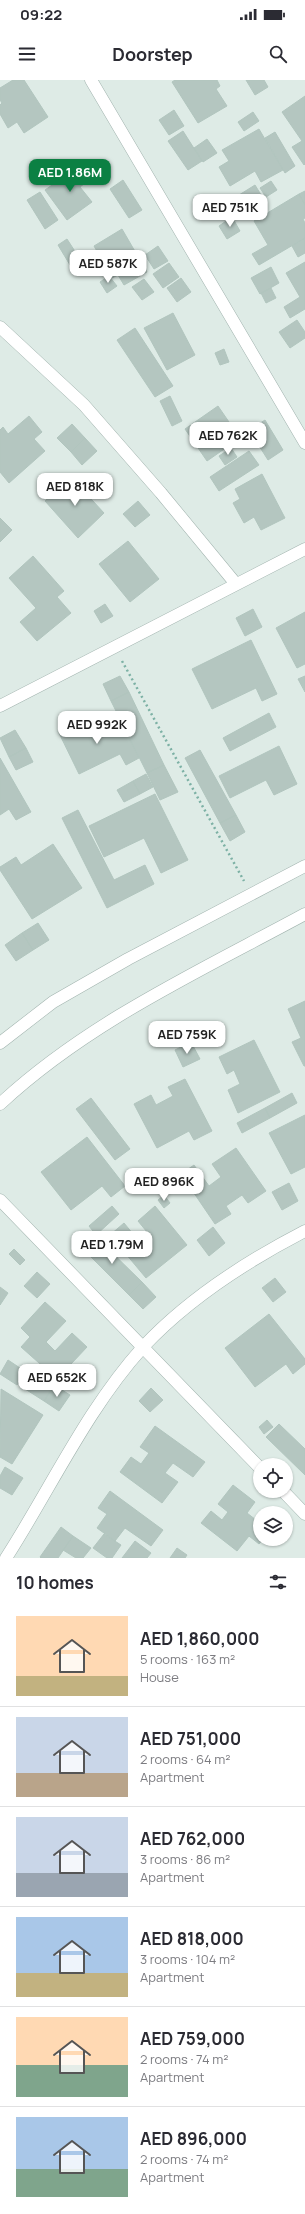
<!DOCTYPE html>
<html lang="en">
<head>
<meta charset="utf-8">
<style>
	:root { --surface:#fff; --page:#f2f2f3; --text:#2b2b33; --muted:#7c7c81; --line:#e1e1e2; --accent:#0b8043 }
	body { margin:0; font-family:Manrope,sans-serif; background:var(--page); color:var(--text); height:100vh; display:flex; flex-direction:column; font-size:15px; white-space:nowrap }
	* { box-sizing:border-box; margin:0 }
	p { font-size:13px; color:var(--muted) }
	.icon { flex:none; width:22px; height:22px; fill:none; stroke:currentColor; stroke-width:2; stroke-linecap:round; stroke-linejoin:round }
	.map { position:relative; height:1478px; overflow:hidden }
	.sheet { display:flex; flex-direction:column; background:var(--surface); flex:1 }
	.sheet>* { flex:none }
	.buttons { position:absolute; left:253px; top:1378px; display:grid; gap:8px }
	.buttons a { display:grid; place-items:center; width:40px; height:40px; border-radius:50%; background:var(--surface); box-shadow:0 1px 3px #0004; font-size:20px }
	.price { position:absolute; translate:-50% -34px; padding:0 9px; border-radius:8px; background:#fff; color:#222; font-size:13px; line-height:26px; filter:drop-shadow(0 1px 2px #0008) }
	.price::after { content:''; position:absolute; left:50%; top:24px; width:12px; height:9px; margin-left:-6px; background:inherit; clip-path:polygon(0 0,100% 0,50% 100%) }
	.price.current { background:var(--accent); color:#fff }
	ul { padding:0; list-style:none }
	li { display:flex; align-items:center; gap:12px; height:100px; padding:0 16px }
	li+li { border-top:1px solid var(--line) }
	li span { display:grid; place-items:center; flex:none; width:112px; height:80px; border-radius:0px; color:#555 }
	li>.icon { margin-inline-start:auto }
	span .icon { width:48px; height:48px; fill:#fffc; stroke-width:1 }
	li b { font-size:17px }
	h2 { display:flex; justify-content:space-between; align-items:center; height:48px; padding:0 16px; font-size:17px }
	.status { display:flex; justify-content:space-between; align-items:center; height:28px; padding:0 20px; background:var(--surface); direction:ltr }
	.status svg { height:11px; fill:currentColor }
	header { display:flex; justify-content:space-between; align-items:center; height:52px; padding:0 16px; background:var(--surface); font-size:18px; font-weight:700 }
	.map>svg:first-child { display:block }
	.building { fill:#b4c6c0; stroke:#b1c5be }
	.lines { fill:none; stroke-linecap:round; stroke-linejoin:round }
	.minor-casing { stroke:#a1b3ae; stroke-width:13 }
	.path { stroke:#7db1a5; stroke-width:2.5; stroke-dasharray:2 3; stroke-linecap:butt }
	.minor { stroke:#fff; stroke-width:12 }
</style>
</head>
<body>
<div class="status"><b>09:22</b><svg viewBox="0 0 49 12"><path d="M0 12V9h3v3zM5 12V6h3v6zM10 12V3h3v9zM15 12V0h3v12zM26 1h20v11H26zM47 4h2v5h-2z"/></svg></div>
<header><svg class="icon" aria-label="menu" viewBox="0 0 24 24"><path d="M4 6h16M4 12h16M4 18h16"/></svg>Doorstep<svg class="icon" aria-label="search" viewBox="0 0 24 24"><circle cx="10" cy="10" r="6"/><path d="M15 15l6 6"/></svg></header>
<div class="map">
<svg width="305" height="1478" viewBox="0 0 305 1478">
	<rect width="100%" height="100%" fill="#deebe6"/>
	<!-- building -->
	<path class="building" d="M13,0H24L48,37L24,53L17,42L8,48L0,34V25L2,23L0,20V8Z
		M175,0H217L220,6L216,9L227,26L198,43L172,2Z
		M246,0H264L268,7L255,15Z
		M305,16V84L304,85L292,67L302,61L282,32Z
		M174,30L184,46L169,55L159,40Z
		M253,32L259,41L244,51L238,42Z
		M259,49L283,90L261,102L255,91L230,106L219,87L229,81L222,70Z
		M183,51L202,81L188,90L168,61Z
		M275,52L295,86L285,93L265,58Z
		M207,59L217,73L203,82L194,68Z
		M79,86L89,100L80,107L92,122L67,140L45,110Z
		M123,100L142,130L129,138L110,109Z
		M271,101L277,110L266,117L260,108Z
		M255,105L263,118L232,137L223,125Z
		M305,111V125L299,114Z
		M40,112L58,140L45,149L27,120Z
		M299,114L305,125V138L303,139L305,143V158L259,185L252,174L268,165L254,141Z
		M232,137L240,151L227,159L219,146Z
		M122,149L147,192L124,205L118,195L112,198L94,166Z
		M305,158V173L298,177L292,166Z
		M67,159L80,179L70,185L58,165Z
		M158,166L168,181L154,189L145,175Z
		M305,182V229L290,238L284,227L300,217L286,193Z
		M169,183L179,197L163,208L153,194Z
		M271,187L279,203L260,214L251,198Z
		M109,196L117,206L107,213L100,202Z
		M181,198L191,212L177,222L167,208Z
		M144,199L154,212L142,220L132,207Z
		M271,208L276,218L266,223L261,213Z
		M173,233L195,275L167,290L144,248Z
		M297,240L305,252V258L290,268L279,252Z
		M135,248L173,306L155,317L117,260Z
		M224,269L229,282L220,285L215,273Z
		M170,316L182,341L172,346L160,321Z
		M218,326L240,358L207,381L185,349Z
		M29,336L42,352L34,359L45,371L9,403L0,392V350L3,347L8,354Z
		M265,340L283,370L268,380L249,350Z
		M72,344L85,358L71,372L57,358Z
		M85,358L97,371L82,385L71,372Z
		M231,368L237,377L225,385L219,376Z
		M249,371L259,385L219,411L210,397Z
		M262,394L285,438L261,450L254,437L244,443L233,423L240,419L235,409Z
		M71,397L104,433L78,458L45,421Z
		M138,421L150,435L135,447L123,434Z
		M0,438L12,450L0,462Z
		M128,461L159,499L130,522L99,484Z
		M33,476L64,511L57,517L71,533L37,561L20,542L36,528L9,498Z
		M105,524L113,536L101,543L94,531Z
		M253,529L262,547L245,556L236,538Z
		M305,532V584L297,588L276,548Z
		M251,560L277,614L262,621L256,608L212,629L192,589Z
		M120,596L129,612L111,621L103,604Z
		M305,596V612L298,599Z
		M129,612L164,685L147,693L111,621Z
		M269,633L276,647L230,671L223,658Z
		M82,639L90,654L120,639L139,678L126,685L120,674L79,694L58,651Z
		M15,650L26,668L9,677L0,658Z
		M279,666L297,704L274,715L266,700L230,718L219,696Z
		M26,668L33,682L16,690L9,677Z
		M200,670L236,735L220,743L185,678Z
		M0,678L31,732L16,740L9,729L0,735Z
		M164,685L178,712L160,720L147,693Z
		M146,694L153,707L140,714L133,701Z
		M133,701L140,714L124,722L117,710Z
		M155,714L188,780L161,793L144,758L104,777L89,746Z
		M78,730L114,800L145,785L154,804L107,828L62,738Z
		M236,735L245,752L230,761L220,743Z
		M53,764L82,808L32,839L0,790V787L16,777L21,785Z
		M38,843L49,860L33,870L22,853Z
		M22,853L33,870L16,881L5,865Z
		M305,921V986H304L292,962L301,958L288,929Z
		M254,960L280,1012L238,1033L228,1010L240,1004L234,990L227,994L219,977Z
		M191,962L200,979L183,987L175,970Z
		M185,999L212,1051L194,1060L189,1051L157,1068L134,1024L151,1015L156,1025L173,1016L168,1007Z
		M292,1013L297,1023L270,1038L265,1028Z
		M91,1018L130,1069L115,1080L76,1029Z
		M265,1028L270,1038L242,1053L237,1043Z
		M305,1035V1087L291,1094L269,1053Z
		M87,1057L125,1106L111,1117L102,1106L71,1130L41,1092Z
		M236,1068L266,1111L248,1123L242,1115L226,1126L231,1134L215,1144L181,1094L194,1085L209,1106L221,1097L212,1084Z
		M289,1103L298,1121L282,1130L272,1112Z
		M164,1115L170,1123L164,1128L158,1120Z
		M112,1126L119,1134L96,1155L89,1146Z
		M155,1126L187,1165L146,1198L110,1155L124,1143L138,1160L147,1152L138,1141Z
		M213,1147L225,1163L209,1176L197,1160Z
		M95,1156L142,1202L129,1215L82,1168Z
		M14,1169L25,1180L20,1185L9,1174Z
		M37,1192L50,1204L37,1218L24,1206Z
		M275,1198L286,1212L273,1222L262,1208Z
		M142,1202L156,1217L143,1229L129,1215Z
		M0,1207L8,1213L0,1225Z
		M45,1222L66,1241L46,1262L55,1271L72,1253L87,1267L57,1299L21,1267L30,1257L21,1248Z
		M269,1234L305,1279V1284L293,1294L286,1284L255,1307L225,1268Z
		M8,1280L26,1292L17,1305L0,1294Z
		M31,1293L53,1308L44,1321L22,1307Z
		M54,1305L70,1315L59,1331L44,1321Z
		M151,1308L163,1320L150,1332L139,1321Z
		M1,1309L43,1335L12,1384L0,1377Z
		M267,1340L273,1347L264,1354L259,1347Z
		M279,1344L305,1369V1395L266,1357Z
		M155,1346L205,1382L193,1397L173,1383L165,1393L178,1402L162,1423L120,1392L131,1377L141,1384L149,1373L140,1367Z
		M5,1387L23,1398L12,1415L0,1408V1396Z
		M233,1405L255,1422L247,1433L260,1443V1459H263L259,1464L249,1456L237,1471L201,1443L211,1431L222,1440L228,1432L218,1424Z
		M110,1411L163,1450L151,1466L125,1448L115,1461L97,1448L107,1434L98,1428Z
		M61,1447L73,1456L58,1478H41L40,1477Z
		M104,1454L121,1465L112,1478H107L93,1468Z
		M73,1456L91,1468L83,1478H76L63,1470Z
		M135,1461L151,1473L147,1478H122Z
		M177,1468L187,1475L185,1478H170Z"/>
	<g class="lines">
		<!-- minor casing -->
		<g class="minor-casing">
			<path id="minor" d="M91,0L305,363
				M0,247L84,325L161,413L236,504
				M0,626L305,469
				M0,963L53,922L128,879L305,786
				M0,1024C88,942 200,891 305,834
				M0,1120L260,1388
				M283,1411L305,1434
				M6,1478C51,1408 87,1329 143,1267C188,1219 247,1181 305,1151"/>
		</g>
		<!-- path -->
		<path class="path" d="M122,581L244,801"/>
		<!-- minor -->
		<use href="#minor" class="minor"/>
	</g>
</svg>
<div class="buttons">
<a><svg class="icon" aria-label="locate" viewBox="0 0 24 24"><circle cx="12" cy="12" r="6"/><path d="M12 2v4M12 18v4M2 12h4M18 12h4"/></svg></a>
<a><svg class="icon" aria-label="layers" viewBox="0 0 24 24"><path d="M12 4l9 5-9 5-9-5zM3 14l9 5 9-5"/></svg></a>
</div>
<b class="price current" style="left:70px;top:113px">AED 1.86M</b>
<b class="price" style="left:230px;top:148px">AED 751K</b>
<b class="price" style="left:108px;top:204px">AED 587K</b>
<b class="price" style="left:228px;top:376px">AED 762K</b>
<b class="price" style="left:75px;top:427px">AED 818K</b>
<b class="price" style="left:97px;top:665px">AED 992K</b>
<b class="price" style="left:187px;top:975px">AED 759K</b>
<b class="price" style="left:164px;top:1122px">AED 896K</b>
<b class="price" style="left:112px;top:1185px">AED 1.79M</b>
<b class="price" style="left:57px;top:1318px">AED 652K</b>
</div>
<section class="sheet">
<h2>10 homes<svg class="icon" aria-label="filters" viewBox="0 0 24 24"><path d="M4 7h16M4 17h16"/><circle cx="9" cy="7" r="2"/><circle cx="15" cy="17" r="2"/></svg></h2>
<ul>
<li><span style="background:linear-gradient(#ffd9b3 75%,#c2b280 0)"><svg class="icon" aria-label="home" viewBox="0 0 24 24"><path d="M3 11l9-7 9 7M6 9v11h12V9"/></svg></span><div><b>AED 1,860,000</b><p>5 rooms · 163 m²</p><p>House</p></div></li>
<li><span style="background:linear-gradient(#c9d6e8 70%,#b9a48a 0)"><svg class="icon" aria-label="home" viewBox="0 0 24 24"><path d="M3 11l9-7 9 7M6 9v11h12V9"/></svg></span><div><b>AED 751,000</b><p>2 rooms · 64 m²</p><p>Apartment</p></div></li>
<li><span style="background:linear-gradient(#c9d6e8 70%,#9aa5b1 0)"><svg class="icon" aria-label="home" viewBox="0 0 24 24"><path d="M3 11l9-7 9 7M6 9v11h12V9"/></svg></span><div><b>AED 762,000</b><p>3 rooms · 86 m²</p><p>Apartment</p></div></li>
<li><span style="background:linear-gradient(#a9c7e8 70%,#c2b280 0)"><svg class="icon" aria-label="home" viewBox="0 0 24 24"><path d="M3 11l9-7 9 7M6 9v11h12V9"/></svg></span><div><b>AED 818,000</b><p>3 rooms · 104 m²</p><p>Apartment</p></div></li>
<li><span style="background:linear-gradient(#ffd9b3 60%,#7fa58c 0)"><svg class="icon" aria-label="home" viewBox="0 0 24 24"><path d="M3 11l9-7 9 7M6 9v11h12V9"/></svg></span><div><b>AED 759,000</b><p>2 rooms · 74 m²</p><p>Apartment</p></div></li>
<li><span style="background:linear-gradient(#a9c7e8 65%,#7fa58c 0)"><svg class="icon" aria-label="home" viewBox="0 0 24 24"><path d="M3 11l9-7 9 7M6 9v11h12V9"/></svg></span><div><b>AED 896,000</b><p>2 rooms · 74 m²</p><p>Apartment</p></div></li>
</ul>
</section>
</body>
</html>
